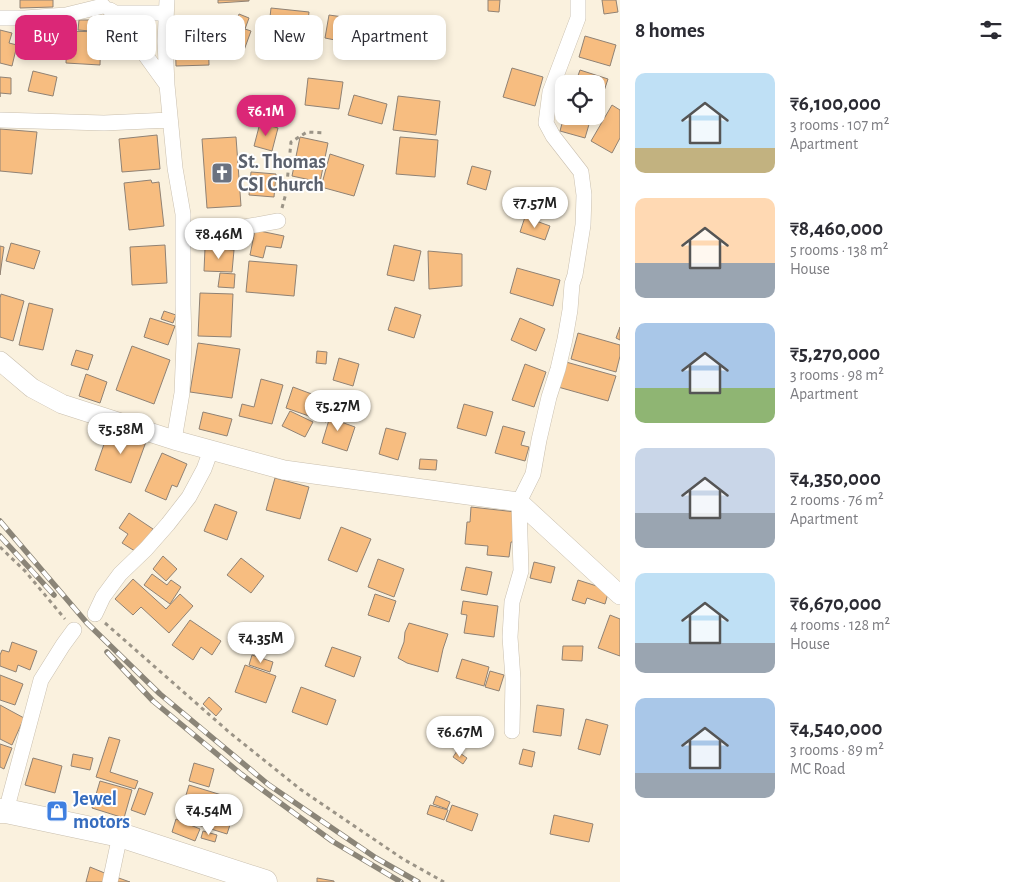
<!DOCTYPE html>
<html lang="en">
<head>
<meta charset="utf-8">
<style>
	:root { --surface:#fff; --page:#f7f7f7; --text:#2b2b33; --muted:#7c7c81; --accent:#db2777 }
	body { margin:0; font-family:"Alegreya Sans",sans-serif; background:var(--page); color:var(--text); height:100vh; display:flex; flex-direction:column; font-size:19px; white-space:nowrap }
	* { box-sizing:border-box; margin:0 }
	p { font-size:16px; color:var(--muted) }
	.icon { flex:none; width:28px; height:28px; fill:none; stroke:currentColor; stroke-width:2; stroke-linecap:round; stroke-linejoin:round }
	.map { position:relative; flex:1; overflow:hidden }
	.drawer { display:flex; flex-direction:column; background:var(--surface); width:400px }
	.drawer>* { flex:none }
	.guide { position:absolute; left:15px; top:15px; width:475px; height:45px; display:flex; gap:10px }
	.buttons { position:absolute; left:555px; top:75px; display:grid; gap:10px }
	.buttons a { display:grid; place-items:center; width:50px; height:50px; border-radius:10px; background:var(--surface); box-shadow:0 2px 8px #0003; font-size:25px }
	.price { position:absolute; translate:-50% -42px; padding:0 11px; border-radius:18px; background:#fff; color:#222; font-size:16px; line-height:32px; filter:drop-shadow(0 1px 2px #0008) }
	.price::after { content:''; position:absolute; left:50%; top:30px; width:15px; height:11px; margin-left:-8px; background:inherit; clip-path:polygon(0 0,100% 0,50% 100%) }
	.price.selected { background:var(--accent); color:#fff }
	ul { padding:0; list-style:none }
	li { display:flex; align-items:center; gap:15px; height:125px; padding:0 15px }
	li span { display:grid; place-items:center; flex:none; width:140px; height:100px; border-radius:10px; color:#555 }
	li>.icon { margin-inline-start:auto }
	span .icon { width:60px; height:60px; fill:#fffc; stroke-width:1 }
	li b { font-size:21px }
	h2 { display:flex; justify-content:space-between; align-items:center; height:60px; padding:0 15px; font-size:21px }
	.chip { padding:0 18px; border-radius:10px; background:var(--surface); box-shadow:0 2px 8px #0003; font-size:18px; line-height:45px }
	.chip.selected { background:var(--accent); color:#fff }
	main { display:flex; flex:1; min-height:0 }
	.map>svg:first-child { display:block }
	.building { fill:#f7bd80; stroke:#908274 }
	.lines { fill:none; stroke-linecap:round; stroke-linejoin:round }
	.minor-casing { stroke:#c9bfae; stroke-width:16 }
	.tertiary-casing { stroke:#c9bfae; stroke-width:20 }
	.primary-casing { stroke:#c9bfae; stroke-width:25 }
	.path { stroke:#9b9487; stroke-width:3; stroke-dasharray:4 4; stroke-linecap:butt }
	.minor { stroke:#fff; stroke-width:15 }
	.tertiary { stroke:#fff; stroke-width:19 }
	.primary { stroke:#fff; stroke-width:24 }
	.rail-casing { stroke:#8b8578; stroke-width:5.5 }
	.rail { stroke:#fff; stroke-width:4; stroke-dasharray:11; stroke-linecap:butt }
	.labels { text-anchor:middle; dominant-baseline:central; stroke-width:4; stroke-linejoin:round; paint-order:stroke }
	.worship-label { font-size:20px; font-weight:bold; fill:#5b616d; stroke:#fff; text-anchor:start }
	.shop-label { font-size:20px; font-weight:bold; fill:#366cbe; stroke:#fff; text-anchor:start }
</style>
</head>
<body>
<main>
<div class="map">
<svg width="620" height="882" viewBox="0 0 620 882">
	<rect width="100%" height="100%" fill="#faf1de"/>
	<!-- building -->
	<path class="building" d="M20,0H53V7L20,8Z
		M218,0H249V1L218,3Z
		M488,0H500L499,12L488,11Z
		M602,0H616L618,12L604,14Z
		M271,8L309,12L305,48L267,44Z
		M239,14L249,18L245,29L251,31L243,53L212,42L219,23L234,28Z
		M329,15L350,18L345,42L325,38Z
		M79,20H92L91,31L78,30Z
		M208,29L209,65L176,66L175,30Z
		M0,30L12,33L9,43L17,45L12,66L0,63Z
		M67,31L101,32L100,65L66,63Z
		M585,36L616,45L610,66L579,57Z
		M512,68L543,77L535,106L503,97Z
		M580,70L608,79L598,109L596,108V84H575Z
		M33,71L57,77L53,96L28,91Z
		M0,77L11,78V94L0,93V97Z
		M308,78L343,82L339,109L305,105Z
		M354,95L387,104L382,124L348,115Z
		M398,96L440,101L436,135L393,130Z
		M612,105L620,110V138L612,153L591,141Z
		M564,116H574L590,121L585,138L560,131Z
		M260,123L278,128L272,151L254,146Z
		M0,129L37,132L32,174L0,171Z
		M157,135L160,169L122,172L119,139Z
		M236,137L241,206L207,208L202,139Z
		M300,137L328,143L320,182L292,176Z
		M400,137L438,140L435,177L396,174Z
		M330,154L364,165L354,196L321,187Z
		M472,166L491,171L486,190L467,184Z
		M251,172L276,174L274,197L249,195Z
		M151,180L152,183L159,182L164,226L129,230L124,183Z
		M525,217L550,226L545,240L520,232Z
		M255,230L284,236L281,248L266,246L263,258L250,255Z
		M11,243L40,251L34,269L6,261Z
		M165,245L167,283L132,285L130,247Z
		M394,245L421,251L414,281L387,275Z
		M0,246L4,247L0,275Z
		M205,248L234,250L232,272L204,271Z
		M428,251L462,254V286L429,289Z
		M249,261L297,265L294,296L246,292Z
		M517,268L560,280L553,306L510,293Z
		M220,273L235,274L234,288L218,287Z
		M200,293L233,294L231,337L198,336Z
		M1,294L24,301L13,341L0,337V298Z
		M29,303L53,309L43,350L19,345Z
		M395,307L421,315L414,338L388,330Z
		M164,311L176,315L173,323L161,319Z
		M150,318L175,326L168,345L144,337Z
		M520,318L545,329L536,351L511,340Z
		M620,327V340L616,338Z
		M578,333L620,345V356L616,372L571,359Z
		M198,343L240,349L232,398L190,392Z
		M132,346L170,360L154,404L116,390Z
		M76,350L93,355L88,370L71,365Z
		M317,351L327,352L326,364L316,363Z
		M339,358L359,364L353,386L333,380Z
		M566,362L616,376L608,401L558,387Z
		M525,364L546,372L534,407L512,400Z
		M86,374L107,382L100,403L79,396Z
		M261,379L283,385L272,424L239,416L242,404L254,407Z
		M293,387L333,402L326,422L286,408Z
		M464,404L493,412L486,436L457,428Z
		M332,410L344,414L341,422L355,427L347,451L322,443Z
		M290,411L313,422L305,437L282,426Z
		M203,412L232,419L227,436L199,429Z
		M503,426L525,432L521,445L529,447L525,461L495,453Z
		M110,427L147,439L131,483L95,470Z
		M386,428L406,433L398,460L379,454Z
		M162,453L187,464L177,487L172,485L166,500L145,491Z
		M420,459L437,460L436,470L419,469Z
		M275,478L309,487L300,519L266,510Z
		M215,504L237,512L227,540L204,531Z
		M471,507L516,512L513,542H511L509,557L487,555L488,546L465,544L467,522H470Z
		M129,513L153,529L138,553L122,543L128,534L119,528Z
		M341,527L371,539L357,572L328,560Z
		M163,556L177,569L166,581L153,569Z
		M241,558L264,576L251,593L227,575Z
		M378,559L404,569L394,597L368,587Z
		M534,562L555,567L551,583L530,578Z
		M466,567L492,572L487,595L461,590Z
		M152,574L167,585L171,580L181,587L170,604L144,585Z
		M133,579L166,609L180,594L193,606L169,633L141,607L133,615L115,599Z
		M578,580L609,590L605,604L587,598L585,604L572,600Z
		M375,594L396,601L389,622L368,615Z
		M463,601L498,606L494,637L464,633L467,615L461,614Z
		M610,615L620,619V656L598,648Z
		M190,620L221,641L212,655L201,647L193,660L172,645Z
		M409,623L448,634L443,649L438,672L407,663L398,658L404,642L405,632Z
		M12,642L37,651L30,670L18,665L16,672L0,666V655L2,650L9,652Z
		M563,646H583L582,661L562,660Z
		M332,647L361,657L354,677L325,666Z
		M252,655L273,662L270,672L249,665Z
		M462,659L489,667L484,686L456,678Z
		M245,665L276,676L266,703L235,692Z
		M490,671L504,675L499,691L485,687Z
		M0,675L23,684L15,705L0,700Z
		M301,687L336,700L327,725L292,712Z
		M209,697L222,709L216,716L203,704Z
		M0,705L24,718L12,745L0,739Z
		M537,705L564,709L561,736L533,732Z
		M586,719L608,725L600,755L578,749Z
		M109,737L120,740L110,772L138,781L135,789L96,777Z
		M0,744L12,748L4,769L0,767Z
		M523,749L535,752L532,767L519,764Z
		M457,751L467,758L463,764L453,757Z
		M73,754L93,758L90,770L71,766Z
		M33,758L62,766L55,793L25,785Z
		M194,763L214,769L209,787L189,781Z
		M100,781L132,790L124,818L92,808Z
		M189,785L238,800L227,834L179,819Z
		M139,788L153,793L145,815L131,810Z
		M436,796L450,802L447,809L433,804Z
		M430,805L448,810L444,820L427,814Z
		M452,805L478,814L472,831L446,821Z
		M554,815L593,824L589,842L550,834Z
		M176,819L200,829L195,841L172,832Z
		M203,831L217,835L215,842L201,838Z
		M90,867L107,874L104,882H86Z
		M116,877L130,882H115Z
		M317,878L334,881V882H317Z"/>
	<g class="lines">
		<!-- minor casing -->
		<g class="minor-casing">
			<path id="minor" d="M167,0L165,41L167,85L175,168L183,214V305L184,342L182,393L174,440
				M110,10L115,13H166
				M115,13L167,85
				M0,18H25L66,15L103,6
				M0,120L104,123L170,120
				M183,236L222,231L278,221
				M95,614L103,597L120,574L146,549L168,524L189,497L204,469L211,450
				M512,731L513,679L510,637L512,602L521,571L519,502L533,474L539,440L549,397L558,369L565,339L570,310L572,284L575,275L583,225L584,195L581,172L553,136L546,123L550,92L578,18V0
				M6,811L41,680L63,645L74,630
				M110,882L120,835"/>
		</g>
		<!-- tertiary casing -->
		<g class="tertiary-casing">
			<path id="tertiary" d="M0,361L32,388L62,404L174,440L284,470L519,502L620,595"/>
		</g>
		<!-- primary casing -->
		<g class="primary-casing">
			<path id="primary" d="M0,811H6L120,835L265,882"/>
		</g>
		<!-- path -->
		<path class="path" d="M282,208L286,193L291,142L307,132L325,133
			M0,547L25,571L65,619
			M105,623L229,732L300,789L403,859L444,882"/>
		<!-- minor -->
		<use href="#minor" class="minor"/>
		<!-- tertiary -->
		<use href="#tertiary" class="tertiary"/>
		<!-- primary -->
		<use href="#primary" class="primary"/>
		<!-- rail casing -->
		<g class="rail-casing">
			<path id="rail" d="M0,521L87,623L160,694L269,785L376,858L418,882
				M0,536L54,595
				M107,652L153,701L241,774L332,841L401,882"/>
		</g>
		<!-- rail -->
		<use href="#rail" class="rail"/>
	</g>
	<!-- icons -->
	<defs>
		<g id="church-square" transform="scale(1.125)"><rect x="-9" y="-9" width="18" height="18" rx="4" fill="#6b7280" stroke="#fff"/><path d="M-1.2-6h2.4v3.5h3.3v2.4h-3.3V6h-2.4V-.1h-3.3v-2.4h3.3Z" fill="#fff"/></g>
		<g id="shop-square" transform="scale(1.125)"><rect x="-9" y="-9" width="18" height="18" rx="4" fill="#3f7fe0" stroke="#fff"/><path d="M-5-2.5h2.3a2.7 3.5 0 0 1 5.4 0H5L5.5 6h-11ZM-1.5-2.5h3a1.5 2.3 0 0 0-3 0Z" fill="#fff"/></g>
	</defs>
	<g fill-rule="evenodd">
		<use href="#church-square" x="222" y="173"/>
		<use href="#shop-square" x="57" y="811"/>
	</g>
	<g class="labels">
		<!-- worship labels -->
		<g class="worship-label">
			<text x="238" y="162">St. Thomas<tspan x="238" dy="23">CSI Church</tspan></text>
		</g>
		<!-- shop labels -->
		<g class="shop-label">
			<text x="73" y="799">Jewel<tspan x="73" dy="23">motors</tspan></text>
		</g>
	</g>
</svg>
<div class="buttons">
<a><svg class="icon" aria-label="locate" viewBox="0 0 24 24"><circle cx="12" cy="12" r="6"/><path d="M12 2v4M12 18v4M2 12h4M18 12h4"/></svg></a>
</div>
<b class="price selected" style="left:266px;top:137px">₹6.1M</b>
<b class="price" style="left:535px;top:229px">₹7.57M</b>
<b class="price" style="left:219px;top:260px">₹8.46M</b>
<b class="price" style="left:338px;top:432px">₹5.27M</b>
<b class="price" style="left:121px;top:455px">₹5.58M</b>
<b class="price" style="left:261px;top:664px">₹4.35M</b>
<b class="price" style="left:460px;top:758px">₹6.67M</b>
<b class="price" style="left:209px;top:836px">₹4.54M</b>
<div class="guide">
<a class="chip selected">Buy</a>
<a class="chip">Rent</a>
<a class="chip">Filters</a>
<a class="chip">New</a>
<a class="chip">Apartment</a>
</div>
</div>
<section class="drawer">
<h2>8 homes<svg class="icon" aria-label="filters" viewBox="0 0 24 24"><path d="M4 7h16M4 17h16"/><circle cx="9" cy="7" r="2"/><circle cx="15" cy="17" r="2"/></svg></h2>
<ul>
<li><span style="background:linear-gradient(#bfe0f5 75%,#c2b280 0)"><svg class="icon" aria-label="home" viewBox="0 0 24 24"><path d="M3 11l9-7 9 7M6 9v11h12V9"/></svg></span><div><b>₹6,100,000</b><p>3 rooms · 107 m²</p><p>Apartment</p></div></li>
<li><span style="background:linear-gradient(#ffd9b3 65%,#9aa5b1 0)"><svg class="icon" aria-label="home" viewBox="0 0 24 24"><path d="M3 11l9-7 9 7M6 9v11h12V9"/></svg></span><div><b>₹8,460,000</b><p>5 rooms · 138 m²</p><p>House</p></div></li>
<li><span style="background:linear-gradient(#a9c7e8 65%,#8fb573 0)"><svg class="icon" aria-label="home" viewBox="0 0 24 24"><path d="M3 11l9-7 9 7M6 9v11h12V9"/></svg></span><div><b>₹5,270,000</b><p>3 rooms · 98 m²</p><p>Apartment</p></div></li>
<li><span style="background:linear-gradient(#c9d6e8 65%,#9aa5b1 0)"><svg class="icon" aria-label="home" viewBox="0 0 24 24"><path d="M3 11l9-7 9 7M6 9v11h12V9"/></svg></span><div><b>₹4,350,000</b><p>2 rooms · 76 m²</p><p>Apartment</p></div></li>
<li><span style="background:linear-gradient(#bfe0f5 70%,#9aa5b1 0)"><svg class="icon" aria-label="home" viewBox="0 0 24 24"><path d="M3 11l9-7 9 7M6 9v11h12V9"/></svg></span><div><b>₹6,670,000</b><p>4 rooms · 128 m²</p><p>House</p></div></li>
<li><span style="background:linear-gradient(#a9c7e8 75%,#9aa5b1 0)"><svg class="icon" aria-label="home" viewBox="0 0 24 24"><path d="M3 11l9-7 9 7M6 9v11h12V9"/></svg></span><div><b>₹4,540,000</b><p>3 rooms · 89 m²</p><p>MC Road</p></div></li>
</ul>
</section>
</main>
</body>
</html>
